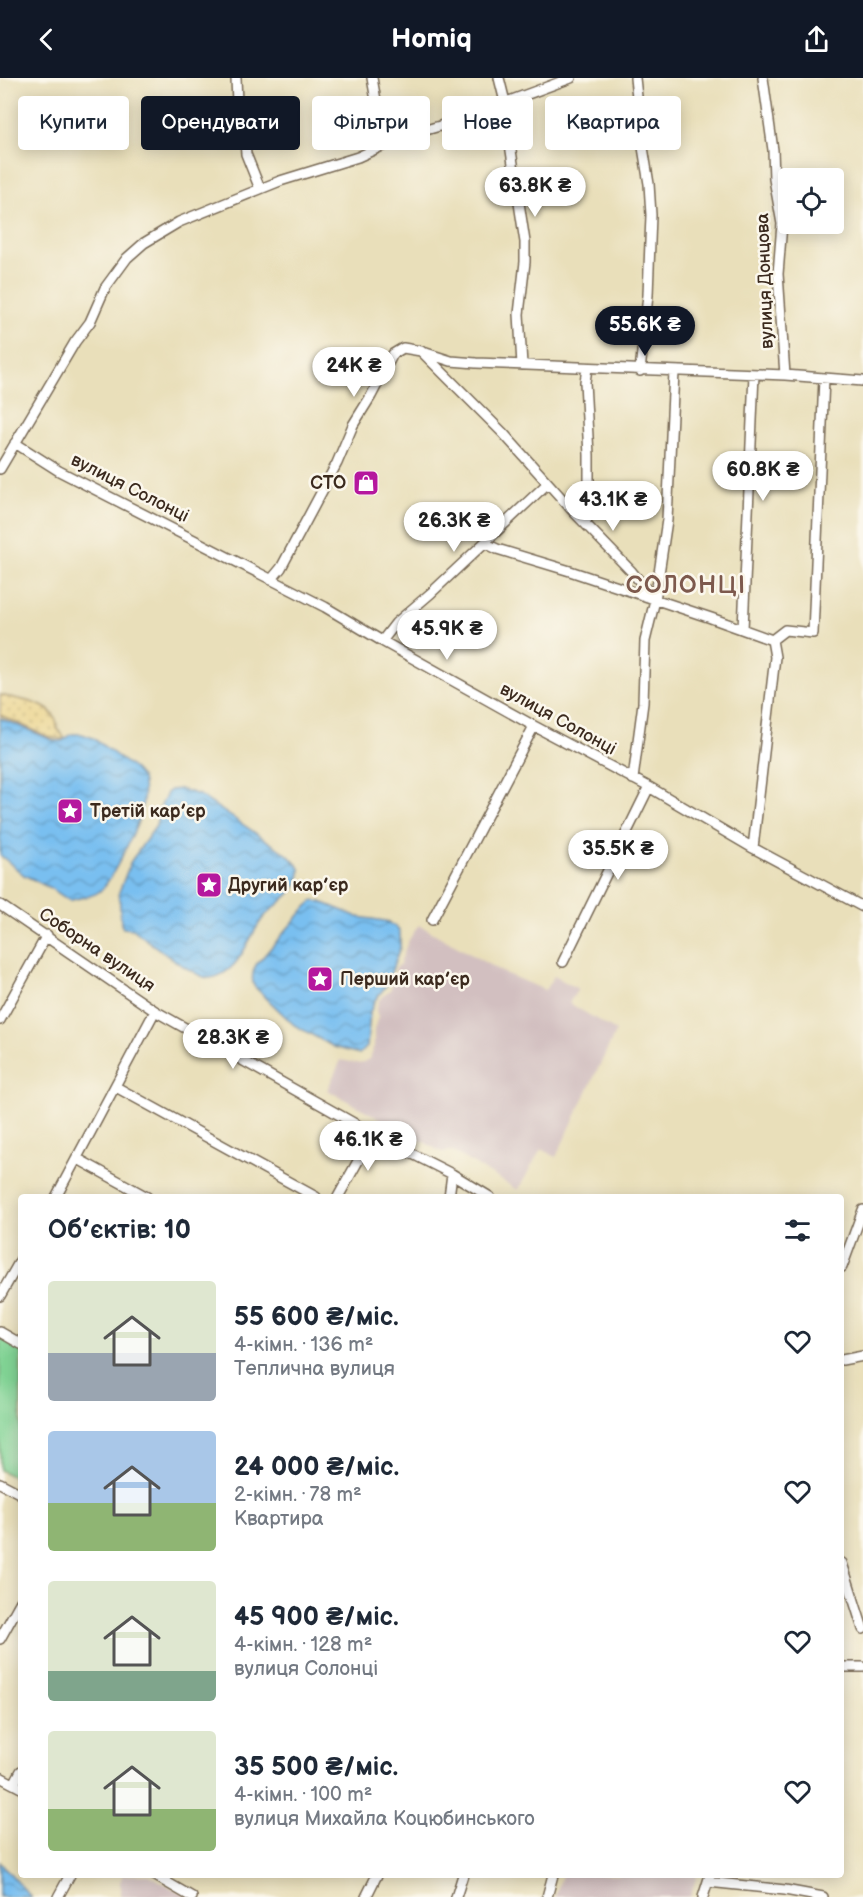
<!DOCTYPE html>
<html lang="uk">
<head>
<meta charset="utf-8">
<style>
	:root { --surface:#fff; --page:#f2f2f3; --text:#1f2937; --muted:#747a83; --accent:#111827 }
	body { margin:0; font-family:"Balsamiq Sans",sans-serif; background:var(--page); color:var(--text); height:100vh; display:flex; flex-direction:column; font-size:22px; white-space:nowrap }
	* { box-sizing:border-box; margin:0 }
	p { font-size:20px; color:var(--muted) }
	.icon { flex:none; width:33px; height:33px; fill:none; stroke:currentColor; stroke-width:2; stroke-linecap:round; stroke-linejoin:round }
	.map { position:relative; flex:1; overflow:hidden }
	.drawer { position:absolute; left:18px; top:1116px; width:826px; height:684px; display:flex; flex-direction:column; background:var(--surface); border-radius:6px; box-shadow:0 3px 15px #0003 }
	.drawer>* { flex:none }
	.banner { position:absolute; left:18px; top:18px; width:828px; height:54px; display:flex; gap:12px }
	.fabs { position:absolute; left:778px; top:90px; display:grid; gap:12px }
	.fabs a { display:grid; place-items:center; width:66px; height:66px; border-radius:6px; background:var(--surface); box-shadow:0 3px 15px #0003; font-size:30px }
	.price { position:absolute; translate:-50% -51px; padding:0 14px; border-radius:21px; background:#fff; color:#222; font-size:20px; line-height:39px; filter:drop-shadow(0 2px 3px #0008) }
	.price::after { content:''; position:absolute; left:50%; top:36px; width:18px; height:14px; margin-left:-9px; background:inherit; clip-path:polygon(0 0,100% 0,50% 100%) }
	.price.current { background:var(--accent); color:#fff }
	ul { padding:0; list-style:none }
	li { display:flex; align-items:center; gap:18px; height:150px; padding:0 30px }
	li span { display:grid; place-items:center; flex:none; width:168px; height:120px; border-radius:6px; color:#555 }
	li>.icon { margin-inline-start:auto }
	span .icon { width:72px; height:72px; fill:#fffc; stroke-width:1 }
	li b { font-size:26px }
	h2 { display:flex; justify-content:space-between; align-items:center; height:72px; padding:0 30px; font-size:26px }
	.pill { padding:0 21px; border-radius:6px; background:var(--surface); box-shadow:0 3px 15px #0003; font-size:21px; line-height:54px }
	.pill.current { background:var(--accent); color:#fff }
	header { display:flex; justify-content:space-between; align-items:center; height:78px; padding:0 30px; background:var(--accent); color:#fff; font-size:27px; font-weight:700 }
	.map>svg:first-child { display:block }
	.industrial { fill:#d2bfc0 }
	.sand { fill:url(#sand-dots); stroke:#94825e; stroke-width:1.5 }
	.park { fill:#81d394; stroke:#5e7e59; stroke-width:1.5 }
	.water { fill:url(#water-waves); stroke:#5a7487; stroke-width:1.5 }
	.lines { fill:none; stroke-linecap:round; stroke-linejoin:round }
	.minor-casing { stroke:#786955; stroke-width:12 }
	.minor { stroke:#fff; stroke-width:9 }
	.labels { text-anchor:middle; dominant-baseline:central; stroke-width:5; stroke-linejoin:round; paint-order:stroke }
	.street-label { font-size:18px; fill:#3b2a1e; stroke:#fbf7ec }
	.poi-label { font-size:18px; font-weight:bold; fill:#3b2a1e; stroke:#fbf7ec; text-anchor:start }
	.district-label { font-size:24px; font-weight:bold; letter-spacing:1.5px; fill:#7d594d; stroke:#fbf7ec }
</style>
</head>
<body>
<header><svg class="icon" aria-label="back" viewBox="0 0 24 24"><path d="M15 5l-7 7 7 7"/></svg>Homiq<svg class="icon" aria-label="share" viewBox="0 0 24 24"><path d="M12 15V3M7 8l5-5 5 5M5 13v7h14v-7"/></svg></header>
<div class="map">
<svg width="863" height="1819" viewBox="0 0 863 1819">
	<defs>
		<pattern id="sand-dots" width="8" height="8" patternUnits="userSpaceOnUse" patternTransform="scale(1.5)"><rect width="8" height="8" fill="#eeda9e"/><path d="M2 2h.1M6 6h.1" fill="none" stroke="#cdbb88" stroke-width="1.8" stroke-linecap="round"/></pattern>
		<pattern id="water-waves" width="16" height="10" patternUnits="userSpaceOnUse" patternTransform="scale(1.5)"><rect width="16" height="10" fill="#79bff0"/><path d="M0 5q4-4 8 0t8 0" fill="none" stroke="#649bc2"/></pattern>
	</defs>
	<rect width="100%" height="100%" fill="#fbf7ec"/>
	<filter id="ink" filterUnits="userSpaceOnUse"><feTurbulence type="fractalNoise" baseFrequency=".0167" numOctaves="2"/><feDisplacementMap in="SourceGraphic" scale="12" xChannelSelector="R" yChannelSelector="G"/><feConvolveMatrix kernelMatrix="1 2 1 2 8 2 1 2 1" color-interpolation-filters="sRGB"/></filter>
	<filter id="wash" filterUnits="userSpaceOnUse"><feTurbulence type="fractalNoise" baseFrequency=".008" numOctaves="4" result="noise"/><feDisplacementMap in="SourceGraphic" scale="24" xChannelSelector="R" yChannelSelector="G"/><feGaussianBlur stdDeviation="1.35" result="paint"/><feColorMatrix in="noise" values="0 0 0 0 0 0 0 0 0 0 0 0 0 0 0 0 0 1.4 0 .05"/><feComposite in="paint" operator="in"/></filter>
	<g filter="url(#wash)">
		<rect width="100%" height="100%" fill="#e9dfba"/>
		<!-- industrial -->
		<path class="industrial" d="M419,847L502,894L545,912L554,898L578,911L569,925L616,953L556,1079L541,1071L518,1112L452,1073L442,1074L327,1012L341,982L356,985L364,984L369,981L374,968V952L378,938L376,933L379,922L390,912L396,895L395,891L400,886L408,863Z
			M123,1797H149L188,1819H120V1804Z
			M562,1797H697L690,1819H555Z"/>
		<!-- sand -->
		<path class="sand" d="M0,617C19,622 58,624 57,650L64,659L63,661L48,659L0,637Z"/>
		<!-- park -->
		<path class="park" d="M0,1256L21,1267V1403L0,1392Z"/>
		<!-- water -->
		<path class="water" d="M0,640L55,663H62L72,656H82L93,660L134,691L142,700C145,712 143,727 140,738C135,753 111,804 100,813C90,821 79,818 70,823L52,811L24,797L0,777Z
			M180,711L199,717L288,777L300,790C302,813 276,825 263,840C247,860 240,896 210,900C196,901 145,861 133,851L123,850L121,846L119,814L131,783L156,748L160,730L167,715L171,712Z
			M313,823L321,824L358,839L385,843L396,849L400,854V870L386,908L375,922L370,934L367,969L359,976L334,969L294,947L254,908C251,900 252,894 256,887L307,828Z
			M0,1784L31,1819H0Z"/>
	</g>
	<g filter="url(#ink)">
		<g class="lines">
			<!-- minor casing -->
			<g class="minor-casing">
				<path id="minor" d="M236,0L237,25L244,51L246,76L260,111
					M372,0L384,67
					M499,0L505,24L506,40L525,164V184L519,236L522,287
					M635,0L641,57L649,106L651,137L648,217L640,293
					M763,0L773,72L774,101L782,146L778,196L785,297
					M426,275L451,283L476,285L785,297L863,303
					M15,365L59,393L325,529L382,563L534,648L649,709L753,770L863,829
					M0,391L75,264L90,244L105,210L127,180L144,165L179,144L280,103L358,79L402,59L450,45L571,0
					M585,445L588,439L589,428V377L585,304L587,290
					M485,465L497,471L570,493L711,540L772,562
					M271,502L281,490L337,385L353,347L371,318L393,276L403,270L421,273L503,355L573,433L632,494L655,522
					M743,551L754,296
					M382,563L396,545L431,515L548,405
					M633,701L643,625L645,563L655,522L667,442L674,294
					M753,770L775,579L772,562L785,552L813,555L824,300
					M0,827L155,933L373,1056L452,1096L490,1119
					M432,842L534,648
					M563,884L649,709
					M0,942L47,857
					M116,1009L316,1119
					M78,1081L147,1119
					M56,1119L155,933
					M338,1119L373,1056
					M449,1119L452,1096
					M842,1189L863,1132
					M0,1218L21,1181
					M0,1254L21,1266
					M842,1282L863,1278
					M0,1405L21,1416
					M842,1485L863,1551
					M0,1561L21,1523
					M842,1589H863
					M0,1699L21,1710
					M14,1706L21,1693
					M154,1797L192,1819
					M708,1804L785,1812L823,1819
					M58,1819L70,1797
					M366,1819L377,1797
					M456,1819L463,1797
					M547,1819L553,1797
					M703,1819L710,1797"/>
			</g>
			<!-- minor -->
			<use href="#minor" class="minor"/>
		</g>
	</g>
	<!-- icons -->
	<defs>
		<g id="shop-square" transform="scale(1.35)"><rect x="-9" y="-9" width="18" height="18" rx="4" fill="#b5179e" stroke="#fbf7ec"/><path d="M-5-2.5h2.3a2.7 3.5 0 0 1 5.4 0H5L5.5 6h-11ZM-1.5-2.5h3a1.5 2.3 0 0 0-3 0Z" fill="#fff"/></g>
		<g id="sight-square" transform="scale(1.35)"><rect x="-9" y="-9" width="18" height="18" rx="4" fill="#b5179e" stroke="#fbf7ec"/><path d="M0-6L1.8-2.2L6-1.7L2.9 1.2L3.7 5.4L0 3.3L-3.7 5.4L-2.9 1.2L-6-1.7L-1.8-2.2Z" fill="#fff"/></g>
	</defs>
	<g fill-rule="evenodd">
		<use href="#shop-square" x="366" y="405"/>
		<use href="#sight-square" x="70" y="733"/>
		<use href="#sight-square" x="209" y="807"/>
		<use href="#sight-square" x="320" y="901"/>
	</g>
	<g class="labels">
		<!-- street labels -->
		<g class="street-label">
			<text transform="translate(765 203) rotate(-92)">вулиця Донцова</text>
			<text transform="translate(130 410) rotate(27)">вулиця Солонці</text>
			<text transform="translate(558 641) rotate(29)">вулиця Солонці</text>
			<text transform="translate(97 872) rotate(34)">Соборна вулиця</text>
		</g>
		<!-- poi labels -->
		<g class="poi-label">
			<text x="346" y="405" text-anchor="end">СТО</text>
			<text x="90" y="733">Третій кар’єр</text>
			<text x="228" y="807">Другий кар’єр</text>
			<text x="340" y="901">Перший кар’єр</text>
		</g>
		<!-- district labels -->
		<g class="district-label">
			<text x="686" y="507">СОЛОНЦІ</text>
		</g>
	</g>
</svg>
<div class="fabs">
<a><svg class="icon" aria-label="locate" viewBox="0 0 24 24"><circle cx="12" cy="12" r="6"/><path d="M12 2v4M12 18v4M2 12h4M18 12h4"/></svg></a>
</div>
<b class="price" style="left:535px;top:140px">63.8K ₴</b>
<b class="price current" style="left:645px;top:279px">55.6K ₴</b>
<b class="price" style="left:354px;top:320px">24K ₴</b>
<b class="price" style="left:763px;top:424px">60.8K ₴</b>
<b class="price" style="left:613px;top:454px">43.1K ₴</b>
<b class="price" style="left:454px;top:475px">26.3K ₴</b>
<b class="price" style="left:447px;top:583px">45.9K ₴</b>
<b class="price" style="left:618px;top:803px">35.5K ₴</b>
<b class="price" style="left:233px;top:992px">28.3K ₴</b>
<b class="price" style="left:368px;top:1094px">46.1K ₴</b>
<div class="banner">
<a class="pill">Купити</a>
<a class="pill current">Орендувати</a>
<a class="pill">Фільтри</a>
<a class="pill">Нове</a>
<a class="pill">Квартира</a>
</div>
<section class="drawer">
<h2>Об’єктів: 10<svg class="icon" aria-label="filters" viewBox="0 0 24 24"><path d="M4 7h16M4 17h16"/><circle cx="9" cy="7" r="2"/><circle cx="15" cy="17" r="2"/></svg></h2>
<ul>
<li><span style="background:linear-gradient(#dfe7d0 60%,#9aa5b1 0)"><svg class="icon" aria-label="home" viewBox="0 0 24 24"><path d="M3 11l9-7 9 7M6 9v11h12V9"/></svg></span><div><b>55 600 ₴/міс.</b><p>4-кімн. · 136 m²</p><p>Теплична вулиця</p></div><svg class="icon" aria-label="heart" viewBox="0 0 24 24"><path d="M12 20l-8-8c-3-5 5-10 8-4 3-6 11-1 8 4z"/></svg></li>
<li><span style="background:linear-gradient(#a9c7e8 60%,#8fb573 0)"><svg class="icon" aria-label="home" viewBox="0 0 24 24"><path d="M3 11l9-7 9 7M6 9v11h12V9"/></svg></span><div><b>24 000 ₴/міс.</b><p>2-кімн. · 78 m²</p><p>Квартира</p></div><svg class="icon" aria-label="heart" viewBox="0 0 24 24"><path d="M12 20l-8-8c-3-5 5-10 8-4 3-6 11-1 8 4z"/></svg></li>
<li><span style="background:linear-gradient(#dfe7d0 75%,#7fa58c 0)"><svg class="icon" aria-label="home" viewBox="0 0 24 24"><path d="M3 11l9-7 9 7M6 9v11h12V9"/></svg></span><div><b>45 900 ₴/міс.</b><p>4-кімн. · 128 m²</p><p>вулиця Солонці</p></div><svg class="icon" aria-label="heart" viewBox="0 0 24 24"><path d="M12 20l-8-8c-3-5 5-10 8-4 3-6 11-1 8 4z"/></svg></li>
<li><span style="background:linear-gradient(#dfe7d0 65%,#8fb573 0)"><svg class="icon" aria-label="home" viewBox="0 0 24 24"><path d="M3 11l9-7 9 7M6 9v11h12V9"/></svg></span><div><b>35 500 ₴/міс.</b><p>4-кімн. · 100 m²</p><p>вулиця Михайла Коцюбинського</p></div><svg class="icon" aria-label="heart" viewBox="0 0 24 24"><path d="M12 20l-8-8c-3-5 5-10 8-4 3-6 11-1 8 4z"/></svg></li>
</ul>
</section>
</div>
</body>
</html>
